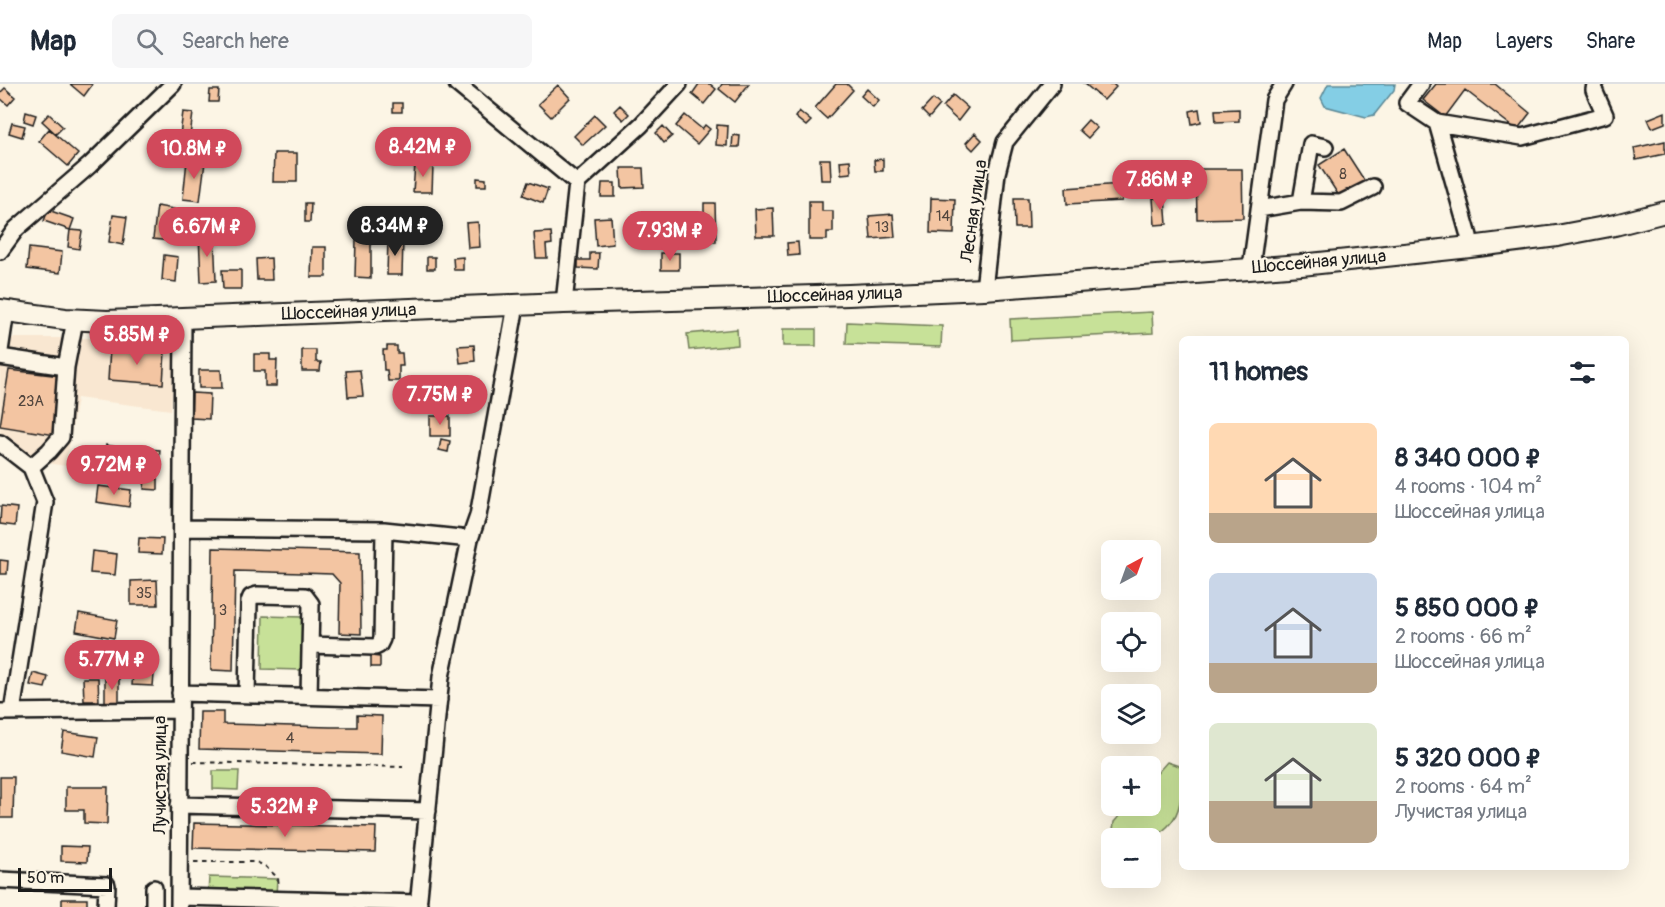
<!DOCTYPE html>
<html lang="en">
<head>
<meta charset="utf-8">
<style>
	:root { --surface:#fff; --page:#f6f6f7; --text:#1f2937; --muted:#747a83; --line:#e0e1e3; --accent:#d1495b }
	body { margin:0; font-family:Pangolin,sans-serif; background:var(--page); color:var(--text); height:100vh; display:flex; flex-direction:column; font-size:22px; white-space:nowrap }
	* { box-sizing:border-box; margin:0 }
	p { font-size:20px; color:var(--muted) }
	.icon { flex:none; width:33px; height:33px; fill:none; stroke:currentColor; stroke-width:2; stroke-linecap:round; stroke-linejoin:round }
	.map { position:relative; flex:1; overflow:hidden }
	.panel { position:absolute; left:1179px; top:252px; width:450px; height:534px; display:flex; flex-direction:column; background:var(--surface); border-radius:9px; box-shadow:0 6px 24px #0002 }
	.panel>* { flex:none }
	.needle { width:39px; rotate:41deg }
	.fabs { position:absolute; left:1101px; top:456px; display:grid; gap:12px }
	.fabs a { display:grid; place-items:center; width:60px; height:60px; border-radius:9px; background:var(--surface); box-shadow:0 6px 24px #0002; font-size:30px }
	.scale { position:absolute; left:18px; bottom:15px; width:94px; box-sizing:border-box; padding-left:6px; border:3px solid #1c1c1c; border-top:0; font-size:16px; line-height:21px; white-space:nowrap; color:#1c1c1c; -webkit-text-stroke:4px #fcf5e5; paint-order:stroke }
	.price { position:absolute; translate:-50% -51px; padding:0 14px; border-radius:21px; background:var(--accent); color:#fff; font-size:20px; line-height:39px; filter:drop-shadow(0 2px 3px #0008) }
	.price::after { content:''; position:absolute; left:50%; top:36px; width:18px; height:14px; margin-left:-9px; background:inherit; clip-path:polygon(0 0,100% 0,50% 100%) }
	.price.selected { background:#222; color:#fff }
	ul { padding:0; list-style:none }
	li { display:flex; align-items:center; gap:18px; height:150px; padding:0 30px }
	li span { display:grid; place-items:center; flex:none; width:168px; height:120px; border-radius:9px; color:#555 }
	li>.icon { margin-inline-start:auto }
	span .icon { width:72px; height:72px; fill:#fffc; stroke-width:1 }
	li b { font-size:26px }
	h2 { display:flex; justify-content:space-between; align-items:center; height:72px; padding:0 30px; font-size:26px }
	header { display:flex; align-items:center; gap:36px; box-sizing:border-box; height:84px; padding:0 30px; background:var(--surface); border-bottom:2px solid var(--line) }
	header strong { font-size:28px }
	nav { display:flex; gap:33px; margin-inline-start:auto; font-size:21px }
	.search { width:420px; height:54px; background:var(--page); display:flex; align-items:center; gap:15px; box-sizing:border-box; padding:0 21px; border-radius:9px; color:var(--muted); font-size:22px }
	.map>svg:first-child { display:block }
	.built { fill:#f9e7d1 }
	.green { fill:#c7e198; stroke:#727e5a; stroke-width:1.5 }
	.water { fill:#84cee5; stroke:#5a8795; stroke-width:1.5 }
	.building { fill:#f3c5a2; stroke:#1c1c1c; stroke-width:1.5 }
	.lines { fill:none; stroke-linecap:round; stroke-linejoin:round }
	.minor-casing { stroke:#1c1c1c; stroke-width:20 }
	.major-casing { stroke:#1c1c1c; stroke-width:24 }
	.path { stroke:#1c1c1c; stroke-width:2; stroke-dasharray:4.5 4.5; stroke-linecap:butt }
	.minor { stroke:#fcf5e5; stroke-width:15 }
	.major { stroke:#fcf5e5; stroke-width:20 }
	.labels { text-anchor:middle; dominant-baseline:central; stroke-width:4.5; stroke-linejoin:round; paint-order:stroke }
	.number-label { font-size:15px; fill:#52463e }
	.street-label { font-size:18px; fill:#1c1c1c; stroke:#fcf5e5 }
</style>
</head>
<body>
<header>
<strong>Map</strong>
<div class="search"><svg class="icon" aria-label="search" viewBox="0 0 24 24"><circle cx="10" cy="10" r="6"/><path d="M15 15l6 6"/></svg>Search here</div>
<nav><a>Map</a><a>Layers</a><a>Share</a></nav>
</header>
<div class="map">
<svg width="1665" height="823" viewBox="0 0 1665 823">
	<rect width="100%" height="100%" fill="#fcf5e5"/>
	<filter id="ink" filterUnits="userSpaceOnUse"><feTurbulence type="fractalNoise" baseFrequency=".0167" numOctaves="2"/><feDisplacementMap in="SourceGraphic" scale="12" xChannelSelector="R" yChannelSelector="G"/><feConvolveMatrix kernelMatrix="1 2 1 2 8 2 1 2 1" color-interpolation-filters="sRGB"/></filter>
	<g filter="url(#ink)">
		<!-- built -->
		<path class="built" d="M0,254H106L175,259L171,326L77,314L66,382L0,372Z"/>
		<!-- green -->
		<path class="green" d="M1152,228L1153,249L1011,256L1010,235Z
			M847,238L942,242L941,263L846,260Z
			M737,245L738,261L689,266L687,250Z
			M783,245H816V262H783Z
			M263,532L303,533L302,586L262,585Z
			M1167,678L1182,683C1182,713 1183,740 1150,754C1140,758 1123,755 1112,754L1114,738L1128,722H1150L1151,696Z
			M213,687H239L238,706L213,705Z
			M209,793L277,795L276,811L208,810Z"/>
		<!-- water -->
		<path class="water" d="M1328,0H1395L1394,6L1374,31L1366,33L1325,22L1321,14Z"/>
		<!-- building -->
		<path class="building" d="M70,0H91L92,1L84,12Z
			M699,0H710L716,5L704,20L692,10Z
			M722,0H749L735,18L719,5Z
			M836,0H847L853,6L827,35L815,24Z
			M1085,0H1113L1116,3L1104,16Z
			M1436,0H1495L1530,29L1517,46L1465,6L1445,33L1423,16Z
			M558,1L570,14L551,33L538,20Z
			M5,4L15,13L8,21L0,14V9Z
			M867,5L879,16L873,23L861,12Z
			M210,6H219L218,18H209Z
			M953,11L968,24L958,37L943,23Z
			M933,15L940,21L929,34L922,27Z
			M393,19H402V28H393Z
			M620,21L629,30L623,36L614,27Z
			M1199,25L1201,38L1192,40L1190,27Z
			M1239,25V37L1216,38L1215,26Z
			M799,27L811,37L806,42L795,33Z
			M26,28L36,31L33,40L24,37Z
			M183,28L193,29L190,52L180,51Z
			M1665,28V39L1652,44L1648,35Z
			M49,30L63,43L56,50L42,37Z
			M595,31L605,41L583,61L574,52Z
			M685,31L702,45L705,41L710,45L697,60L676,42Z
			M1088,36L1097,44L1088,54L1079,46Z
			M12,39L25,42L22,53L9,49Z
			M717,41L728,42L727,62L716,61Z
			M663,42L672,52L664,59L656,49Z
			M49,45L78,70L68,82L39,57Z
			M975,49L982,56L973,66L966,59Z
			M733,51L740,52L739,63H732Z
			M1665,57V70L1636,76L1634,64Z
			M1344,65L1366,99L1341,115L1319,81Z
			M274,69H297V98H273Z
			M820,75H830L831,96H821Z
			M883,75V87H875L874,76Z
			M187,76L205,78L200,117L183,115Z
			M850,76L851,89L841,90L840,77Z
			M415,80L433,81L432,108H413Z
			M621,84H643L644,103L622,104Z
			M1196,85H1242L1243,134L1197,135Z
			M477,94L486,95V102H477Z
			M528,98L548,105L543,119L523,111Z
			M602,99H615V113H601Z
			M1121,100L1122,117L1067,120L1066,104Z
			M931,114L955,115L954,150L930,149Z
			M1014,114H1028L1029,144H1015Z
			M1153,114H1165L1167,140L1155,141Z
			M809,117H822V127H833V148H827V156H809Z
			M305,119H311L310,138H305Z
			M704,119H715L716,158L695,159L694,131H704Z
			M157,122L174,125L170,157L153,155Z
			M773,124L774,152H756L755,125Z
			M48,126L74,135L70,146L44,137Z
			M893,130L895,153L871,155L869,132Z
			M113,131L127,133L123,161L109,158Z
			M611,133L613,160L596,162L594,134Z
			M478,138L480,163L468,164L466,139Z
			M70,146L82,147L79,165L68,163Z
			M551,148L552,160L546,161L547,174H536L534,149Z
			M214,149L216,197L201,198L199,150Z
			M388,155L403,156L402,191H387Z
			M356,156H371V194L355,193Z
			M798,158L799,171L788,172L787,159Z
			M312,163H326V193H311Z
			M29,164L62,168L60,189L27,185Z
			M590,169H599L598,185L578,184V176H590Z
			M661,169H679V186H661Z
			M164,171L178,173L176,198L162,196Z
			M427,173H435V185H427Z
			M463,173V186H454L453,174Z
			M271,174L272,196H257L256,175Z
			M222,186H241V205H223Z
			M474,261L475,277L460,279L458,262Z
			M387,262H397V269H402L403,282H399V297H388L387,286H384L383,266H387Z
			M110,264L165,267L163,300L108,296Z
			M302,266H316V278H321L320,287H302Z
			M254,270H270V276H277L276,302H265V287H254Z
			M9,286L61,292L55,351L0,342Z
			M199,286H221L222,304H199Z
			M360,286L363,312L348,313L346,287Z
			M192,309L210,310L209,335L191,334Z
			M430,332H450V352H430Z
			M441,355L450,357L448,368L439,366Z
			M106,361L132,366L130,377L104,372Z
			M147,365L160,366L159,378L146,377Z
			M145,394L158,395V406L144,405Z
			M98,402L131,406L129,423L96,418Z
			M1,422L17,424L15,442L0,440Z
			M139,454L163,455L162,470L138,469Z
			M213,464L360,468L361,550L339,549L340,499L332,490L235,487L233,587L211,586Z
			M92,467L117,470L115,491L90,489Z
			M0,476L8,477L7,490H0Z
			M157,496L158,521H131V497Z
			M79,529L117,536L114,554L76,547Z
			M371,572L380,573V583H371Z
			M134,577L155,579L153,602L132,601Z
			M33,589L48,593L45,604L30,601Z
			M105,592H119V622H105Z
			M83,594H98L99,617H84Z
			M200,628H223V640L330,643H357V631L382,632L381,670L199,665Z
			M64,648L98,653L95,673L61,667Z
			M0,693H14L13,734H0Z
			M66,703H108L107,740L84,739V726H66Z
			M194,739L376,743L375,768L193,764Z
			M61,762L88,763L87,778L61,777Z
			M62,815H87V823H62Z"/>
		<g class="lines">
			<!-- minor casing -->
			<g class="minor-casing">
				<path id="minor" d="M457,0L577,99
					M1421,0L1407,19L1437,39
					M1301,118L1311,60L1325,63
					M1259,125L1301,118L1341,119L1373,103
					M1470,163L1469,152L1437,39L1522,53L1605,31L1594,6L1595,0
					M0,167L16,145L90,81L173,0
					M1251,184L1274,16L1284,0
					M984,205L997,89L1005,58L1052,0
					M564,219L577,99L641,41L679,0
					M0,267L6,227
					M0,273L66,283L75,236
					M0,359L31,383L45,418L12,628
					M31,383L49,367L61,353L66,283
					M182,444L384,446L470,455L441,593L418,823
					M470,455L478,432L516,221
					M310,561L375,563L379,561L382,555L384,446
					M180,609L439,616
					M247,611L249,518L251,513L257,511L305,512L311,520L309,612
					M0,628L180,626
					M179,721L428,727
					M0,796L107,801L106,823
					M154,804V823
					M179,813L419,819
					M179,823L183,235"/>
			</g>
			<!-- major casing -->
			<g class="major-casing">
				<path id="major" d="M0,226L65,235L107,237L564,219L849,211L984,205L1301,181L1470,163L1557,152L1615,141L1665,128"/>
			</g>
			<!-- path -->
			<path class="path" d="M193,678L403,683
				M194,778H256L265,782L278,794L279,803"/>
			<!-- minor -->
			<use href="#minor" class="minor"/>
			<!-- major -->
			<use href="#major" class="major"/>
		</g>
	</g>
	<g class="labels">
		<!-- number labels -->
		<g class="number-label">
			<text x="1343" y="90">8</text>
			<text x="943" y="132">14</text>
			<text x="882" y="143">13</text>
			<text x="31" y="317">23А</text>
			<text x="144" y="509">35</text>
			<text x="223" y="526">3</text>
			<text x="290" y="654">4</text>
		</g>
		<!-- street labels -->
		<g class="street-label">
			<text transform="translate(974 127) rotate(-82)">Лесная улица</text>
			<text transform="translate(1319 178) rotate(-5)">Шоссейная улица</text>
			<text transform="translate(835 211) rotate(-2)">Шоссейная улица</text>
			<text transform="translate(349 228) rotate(-2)">Шоссейная улица</text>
			<text transform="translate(160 691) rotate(-90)">Лучистая улица</text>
		</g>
	</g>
</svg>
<div class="fabs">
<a><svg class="needle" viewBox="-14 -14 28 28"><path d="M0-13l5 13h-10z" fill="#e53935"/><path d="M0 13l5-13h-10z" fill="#747a83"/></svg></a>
<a><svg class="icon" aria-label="locate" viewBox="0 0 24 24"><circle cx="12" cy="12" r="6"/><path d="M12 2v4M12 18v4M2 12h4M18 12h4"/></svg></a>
<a><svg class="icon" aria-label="layers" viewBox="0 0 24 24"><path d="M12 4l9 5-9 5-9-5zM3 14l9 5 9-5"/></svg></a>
<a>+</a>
<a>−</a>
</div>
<div class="scale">50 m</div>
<b class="price" style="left:423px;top:94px">8.42M ₽</b>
<b class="price" style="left:194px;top:96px">10.8M ₽</b>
<b class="price" style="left:1160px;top:127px">7.86M ₽</b>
<b class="price selected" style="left:395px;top:173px">8.34M ₽</b>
<b class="price" style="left:207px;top:174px">6.67M ₽</b>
<b class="price" style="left:670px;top:178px">7.93M ₽</b>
<b class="price" style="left:137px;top:282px">5.85M ₽</b>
<b class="price" style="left:440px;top:342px">7.75M ₽</b>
<b class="price" style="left:114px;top:412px">9.72M ₽</b>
<b class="price" style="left:112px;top:607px">5.77M ₽</b>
<b class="price" style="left:285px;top:754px">5.32M ₽</b>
<section class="panel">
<h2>11 homes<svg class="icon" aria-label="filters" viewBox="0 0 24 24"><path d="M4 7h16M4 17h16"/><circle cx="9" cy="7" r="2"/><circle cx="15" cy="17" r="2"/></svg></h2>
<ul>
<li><span style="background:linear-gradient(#ffd9b3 75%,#b9a48a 0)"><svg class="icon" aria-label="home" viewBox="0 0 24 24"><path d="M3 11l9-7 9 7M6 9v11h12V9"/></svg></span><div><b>8 340 000 ₽</b><p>4 rooms · 104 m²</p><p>Шоссейная улица</p></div></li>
<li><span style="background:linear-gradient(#c9d6e8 75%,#b9a48a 0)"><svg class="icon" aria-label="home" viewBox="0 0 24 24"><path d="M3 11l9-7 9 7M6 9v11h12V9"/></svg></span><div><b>5 850 000 ₽</b><p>2 rooms · 66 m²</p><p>Шоссейная улица</p></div></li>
<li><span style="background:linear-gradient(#dfe7d0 65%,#b9a48a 0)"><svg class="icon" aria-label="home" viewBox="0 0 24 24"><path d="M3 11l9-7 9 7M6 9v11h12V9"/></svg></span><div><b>5 320 000 ₽</b><p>2 rooms · 64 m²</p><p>Лучистая улица</p></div></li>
</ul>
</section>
</div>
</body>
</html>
